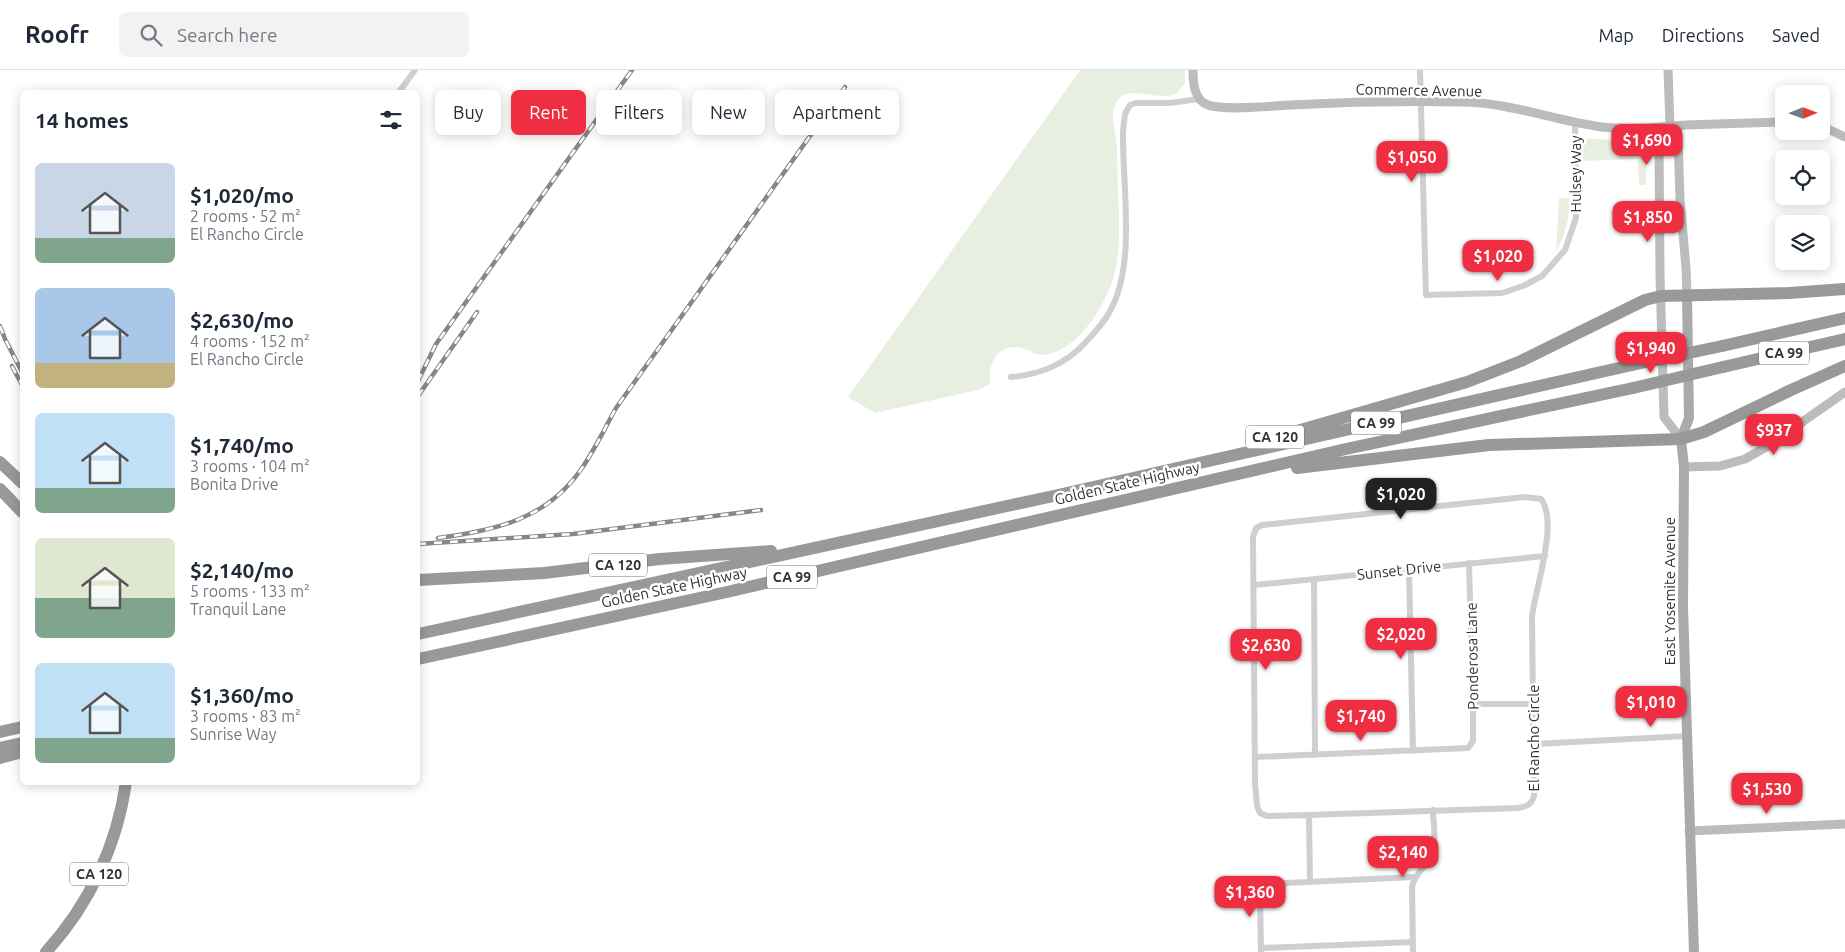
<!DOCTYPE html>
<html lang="en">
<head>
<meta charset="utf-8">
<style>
	:root { --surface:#fff; --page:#f2f2f3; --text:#1f2937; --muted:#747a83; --line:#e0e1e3; --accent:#ef2e42 }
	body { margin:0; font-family:Ubuntu,sans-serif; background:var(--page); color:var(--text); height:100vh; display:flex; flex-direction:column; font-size:19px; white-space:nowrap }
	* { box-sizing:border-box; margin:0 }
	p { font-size:16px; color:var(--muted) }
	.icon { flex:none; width:28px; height:28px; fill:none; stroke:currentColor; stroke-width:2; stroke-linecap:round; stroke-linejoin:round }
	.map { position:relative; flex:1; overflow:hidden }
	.side { position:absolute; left:20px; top:20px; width:400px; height:695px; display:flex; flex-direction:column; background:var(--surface); border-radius:8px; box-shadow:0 2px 12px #0003 }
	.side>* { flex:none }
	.hud { position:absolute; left:435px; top:20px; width:475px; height:45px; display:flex; gap:10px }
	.needle { width:32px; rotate:89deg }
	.tools { position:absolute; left:1775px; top:15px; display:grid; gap:10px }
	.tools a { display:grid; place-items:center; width:55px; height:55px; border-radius:8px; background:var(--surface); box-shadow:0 2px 12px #0003; font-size:25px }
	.price { position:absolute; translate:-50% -42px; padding:0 11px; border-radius:10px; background:var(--accent); color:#fff; font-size:16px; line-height:32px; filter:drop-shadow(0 1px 2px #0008) }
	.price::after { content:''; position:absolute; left:50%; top:30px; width:15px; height:11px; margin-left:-8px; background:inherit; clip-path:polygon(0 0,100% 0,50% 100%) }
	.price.active { background:#222; color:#fff }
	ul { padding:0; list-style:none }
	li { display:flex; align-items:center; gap:15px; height:125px; padding:0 15px }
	li span { display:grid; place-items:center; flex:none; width:140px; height:100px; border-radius:8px; color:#555 }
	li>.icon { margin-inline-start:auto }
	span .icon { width:60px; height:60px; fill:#fffc; stroke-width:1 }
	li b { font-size:21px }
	h2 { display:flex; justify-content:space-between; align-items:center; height:60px; padding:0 15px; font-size:21px }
	.chip { padding:0 18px; border-radius:8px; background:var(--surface); box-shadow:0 2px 12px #0003; font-size:18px; line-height:45px }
	.chip.active { background:var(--accent); color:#fff }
	header { display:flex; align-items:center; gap:30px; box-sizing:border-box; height:70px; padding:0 25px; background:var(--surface); border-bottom:1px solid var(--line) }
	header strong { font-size:24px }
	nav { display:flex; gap:28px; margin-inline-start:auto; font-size:18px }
	.search { width:350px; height:45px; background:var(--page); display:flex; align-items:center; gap:12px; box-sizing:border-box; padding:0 18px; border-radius:8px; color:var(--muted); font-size:19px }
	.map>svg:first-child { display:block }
	.green { fill:#e9efe0 }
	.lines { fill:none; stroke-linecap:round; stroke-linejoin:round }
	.street { stroke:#cfcfcf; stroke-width:6 }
	.secondary { stroke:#bcbcbc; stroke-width:9 }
	.primary { stroke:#aaa; stroke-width:10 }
	.highway { stroke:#999; stroke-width:12 }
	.rail-casing { stroke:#878787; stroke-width:4.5 }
	.rail { stroke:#fff; stroke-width:2.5; stroke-dasharray:8; stroke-linecap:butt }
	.highway-bridge { stroke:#999; stroke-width:12 }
	.labels { text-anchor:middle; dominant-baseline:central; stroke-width:5; stroke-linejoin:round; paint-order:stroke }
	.shield { fill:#fff; stroke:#707070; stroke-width:1 }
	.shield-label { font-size:14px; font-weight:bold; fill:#323232 }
	.street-label { font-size:15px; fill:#323232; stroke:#fff }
</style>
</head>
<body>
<header>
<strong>Roofr</strong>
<div class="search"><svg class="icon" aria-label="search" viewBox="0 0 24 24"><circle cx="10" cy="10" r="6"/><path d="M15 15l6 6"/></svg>Search here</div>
<nav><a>Map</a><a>Directions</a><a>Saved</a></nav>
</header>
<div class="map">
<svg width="1845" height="882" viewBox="0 0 1845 882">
	<rect width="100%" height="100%" fill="#fff"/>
	<!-- green -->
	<path class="green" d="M1080,0H1185V13L1176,24C1159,30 1136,19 1123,25C1117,29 1113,38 1113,45C1112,52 1115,60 1116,67C1118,85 1117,103 1118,121C1119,152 1122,185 1111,215C1101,242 1078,276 1050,284C1036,288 1029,278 1017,277C995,276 988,296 990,314L978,320L875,343L848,327Z
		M1581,68L1628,71L1637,73L1642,78L1646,88V115H1639L1638,89L1581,91Z
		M1559,128H1569C1570,147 1566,164 1556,181Z"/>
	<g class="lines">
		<!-- street -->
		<path class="street" d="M1420,0L1426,225L1502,223L1523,216L1542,206L1565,180L1576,148L1575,53
			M399,22L415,0
			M1011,307C1039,305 1066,294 1085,273C1094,263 1103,254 1109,243C1137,195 1122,116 1123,61L1125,44L1130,35L1136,33H1170L1199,29
			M1525,427L1541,429C1559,452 1535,519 1532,547L1534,726C1531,735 1528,736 1518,738L1309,745L1267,746L1260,743L1257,736L1255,713L1253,467L1256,458L1262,455Z
			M1409,499L1413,681
			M1314,509L1315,685
			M1254,515L1545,486
			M1473,634H1533
			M1534,674L1686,666
			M1256,687L1468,678L1473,671V634L1469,493
			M1309,745L1310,811
			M1261,878L1413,872
			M1261,882L1260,825L1265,814L1414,807
			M1413,882L1412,817C1416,800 1427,798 1432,783C1437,771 1433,753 1433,740"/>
		<!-- secondary -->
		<path class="secondary" d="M1193,0C1193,13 1194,30 1208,35C1225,41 1272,36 1291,35C1348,32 1405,31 1461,32C1509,32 1555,51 1602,57C1630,60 1658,57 1686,55C1718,54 1751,53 1784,52
			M1668,0L1670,56L1659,73L1660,205L1664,347L1681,369
			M1670,56L1678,67L1680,130L1686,198L1687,226
			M1821,56L1845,67
			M1684,397L1720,396L1745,389L1768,376L1845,322
			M1689,761L1845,754"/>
		<!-- primary -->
		<path class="primary" d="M1687,226L1689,348L1681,369L1684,397L1683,537L1694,882"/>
		<!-- highway -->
		<path class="highway" d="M1722,276L1845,248
			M1723,297L1845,269
			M1262,371L1467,312L1521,291L1645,230L1661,226L1789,223L1845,219
			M0,392L22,413
			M1297,398L1489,375L1681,369L1704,362L1791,320L1845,296
			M0,419L22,442
			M418,510L544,503L660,489L771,481
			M418,564L1058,425L1632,295
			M418,589L727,522L1346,379L1633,318
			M0,662L22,657
			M0,678L22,673
			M0,688L22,682
			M46,882C89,835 117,776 126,712"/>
		<!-- rail casing -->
		<g class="rail-casing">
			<path id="rail" d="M0,256L5,269L22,302
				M12,296L22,315
				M418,311L436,274L632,0
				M418,326L477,242
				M438,468C495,460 547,450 582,398C595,379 605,358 616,338L845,17
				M418,474L573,464L761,440"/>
		</g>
		<!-- rail -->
		<use href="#rail" class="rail"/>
		<!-- highway-bridge -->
		<path class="highway-bridge" d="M1632,295L1722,276
			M1633,318L1723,297"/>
	</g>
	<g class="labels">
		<!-- shield labels -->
		<g class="shield">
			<rect x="1759" y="271.5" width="50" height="23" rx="4"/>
			<rect x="1351" y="341.5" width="50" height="23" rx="4"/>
			<rect x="1246" y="355.5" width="58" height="23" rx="4"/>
			<rect x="589" y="483.5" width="58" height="23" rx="4"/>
			<rect x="767" y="495.5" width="50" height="23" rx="4"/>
			<rect x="70" y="792.5" width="58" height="23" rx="4"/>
		</g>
		<g class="shield-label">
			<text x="1784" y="283">CA 99</text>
			<text x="1376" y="353">CA 99</text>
			<text x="1275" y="367">CA 120</text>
			<text x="618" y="495">CA 120</text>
			<text x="792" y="507">CA 99</text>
			<text x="99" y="804">CA 120</text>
		</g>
		<!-- street labels -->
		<g class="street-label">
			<text transform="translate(1419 20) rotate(1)">Commerce Avenue</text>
			<text transform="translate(1575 104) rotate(-90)">Hulsey Way</text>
			<text transform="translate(1127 413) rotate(-13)">Golden State Highway</text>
			<text transform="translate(1399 500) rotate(-6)">Sunset Drive</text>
			<text transform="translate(674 517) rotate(-12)">Golden State Highway</text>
			<text transform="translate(1669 521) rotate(-90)">East Yosemite Avenue</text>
			<text transform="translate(1472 586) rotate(-91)">Ponderosa Lane</text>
			<text transform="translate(1533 668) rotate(-90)">El Rancho Circle</text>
		</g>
	</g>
</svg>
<div class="tools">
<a><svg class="needle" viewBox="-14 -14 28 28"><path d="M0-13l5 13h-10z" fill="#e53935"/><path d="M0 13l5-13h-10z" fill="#747a83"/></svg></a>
<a><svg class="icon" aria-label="locate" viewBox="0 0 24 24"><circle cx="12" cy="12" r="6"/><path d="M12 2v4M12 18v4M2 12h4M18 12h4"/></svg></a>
<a><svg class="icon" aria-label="layers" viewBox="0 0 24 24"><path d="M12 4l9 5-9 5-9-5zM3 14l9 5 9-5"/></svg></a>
</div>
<b class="price" style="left:1647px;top:96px">$1,690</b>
<b class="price" style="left:1412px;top:113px">$1,050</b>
<b class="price" style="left:1648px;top:173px">$1,850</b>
<b class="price" style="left:1498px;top:212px">$1,020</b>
<b class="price" style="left:1651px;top:304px">$1,940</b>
<b class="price" style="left:1774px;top:386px">$937</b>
<b class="price active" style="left:1401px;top:450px">$1,020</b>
<b class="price" style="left:1401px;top:590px">$2,020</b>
<b class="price" style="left:1266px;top:601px">$2,630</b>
<b class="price" style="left:1651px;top:658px">$1,010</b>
<b class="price" style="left:1361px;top:672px">$1,740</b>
<b class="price" style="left:1767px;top:745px">$1,530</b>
<b class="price" style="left:1403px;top:808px">$2,140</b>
<b class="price" style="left:1250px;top:848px">$1,360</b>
<div class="hud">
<a class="chip">Buy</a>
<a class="chip active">Rent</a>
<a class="chip">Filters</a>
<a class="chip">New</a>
<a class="chip">Apartment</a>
</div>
<section class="side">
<h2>14 homes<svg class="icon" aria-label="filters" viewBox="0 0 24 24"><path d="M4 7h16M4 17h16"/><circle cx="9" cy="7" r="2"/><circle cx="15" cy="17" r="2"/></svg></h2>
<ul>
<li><span style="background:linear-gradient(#c9d6e8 75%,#7fa58c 0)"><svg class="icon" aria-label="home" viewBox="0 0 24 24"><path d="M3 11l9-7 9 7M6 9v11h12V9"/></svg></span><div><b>$1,020/mo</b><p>2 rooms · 52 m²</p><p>El Rancho Circle</p></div></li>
<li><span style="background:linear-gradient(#a9c7e8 75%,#c2b280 0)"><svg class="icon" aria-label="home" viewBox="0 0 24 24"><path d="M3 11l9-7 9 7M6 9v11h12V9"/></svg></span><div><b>$2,630/mo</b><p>4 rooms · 152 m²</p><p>El Rancho Circle</p></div></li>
<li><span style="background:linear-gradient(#bfe0f5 75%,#7fa58c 0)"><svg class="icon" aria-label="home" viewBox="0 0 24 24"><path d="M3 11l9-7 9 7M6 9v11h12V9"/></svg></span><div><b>$1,740/mo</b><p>3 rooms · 104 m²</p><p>Bonita Drive</p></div></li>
<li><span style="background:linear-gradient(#dfe7d0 60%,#7fa58c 0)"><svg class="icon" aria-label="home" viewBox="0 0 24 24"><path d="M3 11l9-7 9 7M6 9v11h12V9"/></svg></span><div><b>$2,140/mo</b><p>5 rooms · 133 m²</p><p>Tranquil Lane</p></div></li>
<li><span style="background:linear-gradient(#bfe0f5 75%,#7fa58c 0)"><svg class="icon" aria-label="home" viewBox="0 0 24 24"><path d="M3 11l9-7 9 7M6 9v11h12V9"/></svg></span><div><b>$1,360/mo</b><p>3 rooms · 83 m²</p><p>Sunrise Way</p></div></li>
</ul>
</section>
</div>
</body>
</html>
